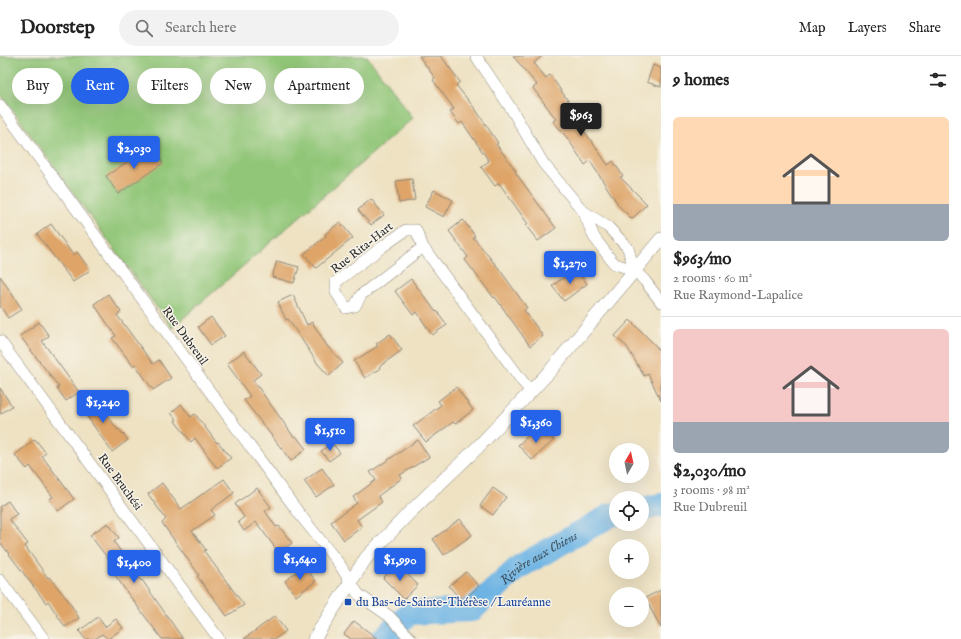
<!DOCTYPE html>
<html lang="en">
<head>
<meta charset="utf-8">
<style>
	:root { --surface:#fff; --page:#f2f2f2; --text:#222; --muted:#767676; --line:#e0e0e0; --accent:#2563eb }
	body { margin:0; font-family:"IM FELL English",serif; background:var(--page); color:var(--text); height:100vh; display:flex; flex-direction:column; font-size:15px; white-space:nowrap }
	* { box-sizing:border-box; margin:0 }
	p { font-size:13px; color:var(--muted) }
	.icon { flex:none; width:22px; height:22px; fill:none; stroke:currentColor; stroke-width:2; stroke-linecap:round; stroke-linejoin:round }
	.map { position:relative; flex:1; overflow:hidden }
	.side { display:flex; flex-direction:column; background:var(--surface); width:300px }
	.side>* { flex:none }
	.hud { position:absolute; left:12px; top:12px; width:380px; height:36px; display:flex; gap:8px }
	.needle { width:26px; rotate:9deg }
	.fabs { position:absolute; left:609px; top:387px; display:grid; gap:8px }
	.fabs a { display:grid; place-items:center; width:40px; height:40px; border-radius:50%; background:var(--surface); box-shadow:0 4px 16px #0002; font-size:20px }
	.price { position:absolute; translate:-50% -34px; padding:0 9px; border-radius:4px; background:var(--accent); color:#fff; font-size:13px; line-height:26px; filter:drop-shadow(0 1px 2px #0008) }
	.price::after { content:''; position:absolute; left:50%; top:24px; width:12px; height:9px; margin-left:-6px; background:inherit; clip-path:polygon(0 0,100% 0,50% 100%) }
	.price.on { background:#222; color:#fff }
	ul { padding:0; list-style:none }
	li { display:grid; align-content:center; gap:8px; height:212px; padding:0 12px }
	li+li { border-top:1px solid var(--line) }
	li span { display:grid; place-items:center; height:124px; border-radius:6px; color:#555 }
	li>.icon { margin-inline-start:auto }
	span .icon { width:72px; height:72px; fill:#fffc; stroke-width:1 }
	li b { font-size:17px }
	h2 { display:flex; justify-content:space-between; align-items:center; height:48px; padding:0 12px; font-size:17px }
	.chip { padding:0 14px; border-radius:18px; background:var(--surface); box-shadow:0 4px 16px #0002; font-size:14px; line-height:36px }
	.chip.on { background:var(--accent); color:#fff }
	header { display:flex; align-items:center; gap:24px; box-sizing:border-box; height:56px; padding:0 20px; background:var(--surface); border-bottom:1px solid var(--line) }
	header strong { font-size:19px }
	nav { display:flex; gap:22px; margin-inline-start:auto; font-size:14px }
	.search { width:280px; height:36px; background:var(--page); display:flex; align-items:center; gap:10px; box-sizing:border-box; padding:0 14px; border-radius:22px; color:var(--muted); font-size:15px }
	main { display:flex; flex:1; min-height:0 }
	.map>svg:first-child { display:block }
	.green { fill:#91c678; stroke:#5e7852 }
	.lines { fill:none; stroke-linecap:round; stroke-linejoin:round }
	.river { stroke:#6db4e4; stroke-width:24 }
	.building { fill:#dea468 }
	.minor-casing { stroke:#8c8677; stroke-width:12 }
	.tertiary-casing { stroke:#8c8677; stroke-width:14 }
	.minor { stroke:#fff; stroke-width:11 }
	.tertiary { stroke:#fff; stroke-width:13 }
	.transit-dot { fill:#1a4fb4; stroke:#f7f3e8; stroke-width:1.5 }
	.labels { text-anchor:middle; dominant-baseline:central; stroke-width:3; stroke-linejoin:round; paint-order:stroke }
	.street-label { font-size:12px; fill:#2b2b2b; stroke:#f7f3e8 }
	.transit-label { font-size:12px; fill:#164399; stroke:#f7f3e8; text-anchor:start }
	.water-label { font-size:13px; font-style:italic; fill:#3f5462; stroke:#f7f3e8 }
</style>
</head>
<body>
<header>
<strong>Doorstep</strong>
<div class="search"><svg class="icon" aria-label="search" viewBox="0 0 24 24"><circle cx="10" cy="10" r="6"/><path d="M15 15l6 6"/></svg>Search here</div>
<nav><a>Map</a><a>Layers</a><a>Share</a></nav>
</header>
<main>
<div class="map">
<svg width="661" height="583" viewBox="0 0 661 583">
	<rect width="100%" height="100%" fill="#f7f3e8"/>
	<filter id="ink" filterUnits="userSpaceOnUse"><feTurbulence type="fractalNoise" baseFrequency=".025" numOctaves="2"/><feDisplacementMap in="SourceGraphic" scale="8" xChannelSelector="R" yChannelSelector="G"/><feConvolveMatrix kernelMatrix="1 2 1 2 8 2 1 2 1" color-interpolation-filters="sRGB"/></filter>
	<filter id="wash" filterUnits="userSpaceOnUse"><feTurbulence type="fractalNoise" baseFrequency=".012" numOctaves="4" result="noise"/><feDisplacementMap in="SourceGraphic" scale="16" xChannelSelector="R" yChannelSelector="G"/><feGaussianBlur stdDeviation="0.9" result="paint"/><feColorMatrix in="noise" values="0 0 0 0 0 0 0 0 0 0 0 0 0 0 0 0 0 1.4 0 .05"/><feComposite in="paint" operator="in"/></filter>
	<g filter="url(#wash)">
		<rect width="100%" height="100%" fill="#eee2c3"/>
		<!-- green -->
		<path class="green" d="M0,0H367L413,62L172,272L0,37Z"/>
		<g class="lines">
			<!-- river -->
			<g class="river">
				<path d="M642,453L661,449"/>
				<path id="s1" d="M383,583L409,557L472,554L519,511L611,459L616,458"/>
			</g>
		</g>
		<g id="blocks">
			<!-- building -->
			<path class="building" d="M419,0H441L460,26L456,29L476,54L498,87L496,88L516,115L515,116L556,172L538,185L526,170L528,168L499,127L495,130L481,111L489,105L462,66L459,68L450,56L454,53L433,24L435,22Z
				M513,0H542L534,7L546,22L550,19L581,63L578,66L608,109L613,105L623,120L620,121L647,148L632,163L619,150L590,105L585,109L568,83L553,65L556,63L533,32L537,29Z
				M653,9L661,12V31L647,26Z
				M152,90L163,107L118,138L106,120Z
				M412,123L415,144L399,147L396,125Z
				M434,134L453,144L444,161L425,151Z
				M371,143L384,159L371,169L358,154Z
				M463,164L475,180L473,181L500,214L527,252L524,254L543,280L530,290L495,241L494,242L465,204L468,201L449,175Z
				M340,166L353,182L316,212L304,198L326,180L325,178Z
				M51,168L73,199L77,196L90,214L73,226L37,178Z
				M277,205L299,211L294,227L272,221Z
				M576,213L587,228L564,245L552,230Z
				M0,220L22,253L8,262L0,250Z
				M411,223L436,256L437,255L447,269L432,279L417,256L413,259L395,235Z
				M108,238L121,256L117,259L153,308L159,304L171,322L153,334L135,308L133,310L112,282L116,280L94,248Z
				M293,239L307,269L312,266L327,290L343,307L329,320L318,308L288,263L286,264L278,246Z
				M211,261L225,280L211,289L198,271Z
				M630,264L656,290L661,298V345L648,318L644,320L627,291L615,280Z
				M39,266L49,280L42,285L79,336L66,345L57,332L59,331L20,280Z
				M390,278L402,294L379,311L380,313L365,322L354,305L378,290L376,288Z
				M244,295L261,318L253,324L294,381L296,380L306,393L291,405L244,344L250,340L227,308Z
				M456,331L473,354L455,368L453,366L426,386L413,370L441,349L438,345Z
				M0,332L12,350L0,358Z
				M92,339L118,374L119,373L128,384L112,396L79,349Z
				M181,348L191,361L195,358L217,387L218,386L231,402L217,412L195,382L191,386L175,365L177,364L171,357Z
				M546,374L554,384L532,404L518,389L533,375L538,381Z
				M35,383L46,397L42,400L74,443L58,455L49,443L53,441L30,410L27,413L15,399Z
				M418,384L429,401L400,419L402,422L378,440L382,446L357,464L362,471L344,484L331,466L357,447L353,441L376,424L370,416Z
				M332,387L340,397L329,405L321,395Z
				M322,412L334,429L316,441L304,425Z
				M224,423L234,437L211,454L215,459L192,475L206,494L204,495L244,549L227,560L197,520L199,519L162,467L166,463L148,438L162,427L181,453Z
				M257,432L271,451L265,455L276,471L279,470L292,487L279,497L256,466L244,475L238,466L244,461L235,448Z
				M493,432L506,441L493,459L480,450Z
				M8,445L17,458L9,463L28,488L25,490L48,522L49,521L68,544L79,562L65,571L48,545L46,547L0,486V450Z
				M460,463L472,479L444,499L433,483Z
				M108,467L119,482L114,486L141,525L142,524L183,583H162L126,535L109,510L112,508L90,479Z
				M397,508L418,529L404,543L383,522Z
				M304,510L316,525L296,540L285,525Z
				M466,516L479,530L462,545L449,530Z
				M661,534V572L645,542Z
				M275,560L286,575L275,583H244Z
				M98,561L105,571L116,563L123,572L108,583L102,578L95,583H85L79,575Z
				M354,565L378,583H351L344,578Z"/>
		</g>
	</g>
	<g filter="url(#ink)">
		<use href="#blocks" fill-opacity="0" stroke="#8c8677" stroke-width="1"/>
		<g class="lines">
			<!-- minor casing -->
			<g class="minor-casing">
				<path id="minor" d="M476,0L512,54L543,107L583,155L594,181L612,205L615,208L634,214L645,225L661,246
					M0,49L301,460L340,509L358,538L389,560L411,583
					M583,155L608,171L628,192L634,214
					M423,191L361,239L355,250L346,252L336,236V226L382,191L406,174H416L423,191L523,326L531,335
					M0,285L219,583
					M0,524L44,583"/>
			</g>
			<!-- tertiary casing -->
			<g class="tertiary-casing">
				<path id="tertiary" d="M314,583L366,502L409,457L477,392L519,348L550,315L661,183"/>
			</g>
			<!-- minor -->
			<use href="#minor" class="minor"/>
			<!-- tertiary -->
			<use href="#tertiary" class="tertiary"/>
		</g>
	</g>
	<!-- markers -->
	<rect class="transit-dot" x="344" y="542" width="8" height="8" rx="2"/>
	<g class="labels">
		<!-- street labels -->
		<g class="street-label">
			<text transform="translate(362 192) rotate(-38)">Rue Rita-Hart</text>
			<text transform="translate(185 280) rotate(54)">Rue Dubreuil</text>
			<text transform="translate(120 426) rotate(54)">Rue Bruchési</text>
		</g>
		<!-- transit labels -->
		<g class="transit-label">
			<text x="356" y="546">du Bas-de-Sainte-Thérèse / Lauréanne</text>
		</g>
		<!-- water labels -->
		<g class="water-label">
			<text stroke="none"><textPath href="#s1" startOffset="185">Rivière aux Chiens</textPath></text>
		</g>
	</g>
</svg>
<div class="fabs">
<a><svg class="needle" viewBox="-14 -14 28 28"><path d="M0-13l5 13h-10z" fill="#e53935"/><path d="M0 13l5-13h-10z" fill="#767676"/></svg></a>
<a><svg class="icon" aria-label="locate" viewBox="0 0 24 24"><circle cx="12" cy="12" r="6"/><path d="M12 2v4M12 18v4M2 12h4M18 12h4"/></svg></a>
<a>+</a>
<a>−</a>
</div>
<b class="price on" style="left:581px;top:81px">$963</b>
<b class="price" style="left:134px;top:114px">$2,030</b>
<b class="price" style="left:570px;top:229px">$1,270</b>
<b class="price" style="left:103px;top:368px">$1,240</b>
<b class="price" style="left:536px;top:388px">$1,360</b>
<b class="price" style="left:330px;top:396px">$1,510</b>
<b class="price" style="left:300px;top:525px">$1,640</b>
<b class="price" style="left:400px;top:526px">$1,990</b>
<b class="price" style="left:134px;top:528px">$1,400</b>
<div class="hud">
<a class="chip">Buy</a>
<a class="chip on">Rent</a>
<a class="chip">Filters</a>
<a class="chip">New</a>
<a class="chip">Apartment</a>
</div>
</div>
<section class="side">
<h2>9 homes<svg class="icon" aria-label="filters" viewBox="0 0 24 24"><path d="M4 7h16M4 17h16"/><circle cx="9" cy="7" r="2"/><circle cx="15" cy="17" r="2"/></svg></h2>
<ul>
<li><span style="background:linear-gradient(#ffd9b3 70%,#9aa5b1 0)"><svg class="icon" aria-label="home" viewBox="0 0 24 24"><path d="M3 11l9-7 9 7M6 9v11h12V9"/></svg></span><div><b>$963/mo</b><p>2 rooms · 60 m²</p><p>Rue Raymond-Lapalice</p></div></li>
<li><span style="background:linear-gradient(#f6c9c9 75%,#9aa5b1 0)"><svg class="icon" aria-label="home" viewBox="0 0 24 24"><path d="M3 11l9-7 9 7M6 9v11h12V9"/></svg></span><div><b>$2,030/mo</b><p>3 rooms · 98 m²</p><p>Rue Dubreuil</p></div></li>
</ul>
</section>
</main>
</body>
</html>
